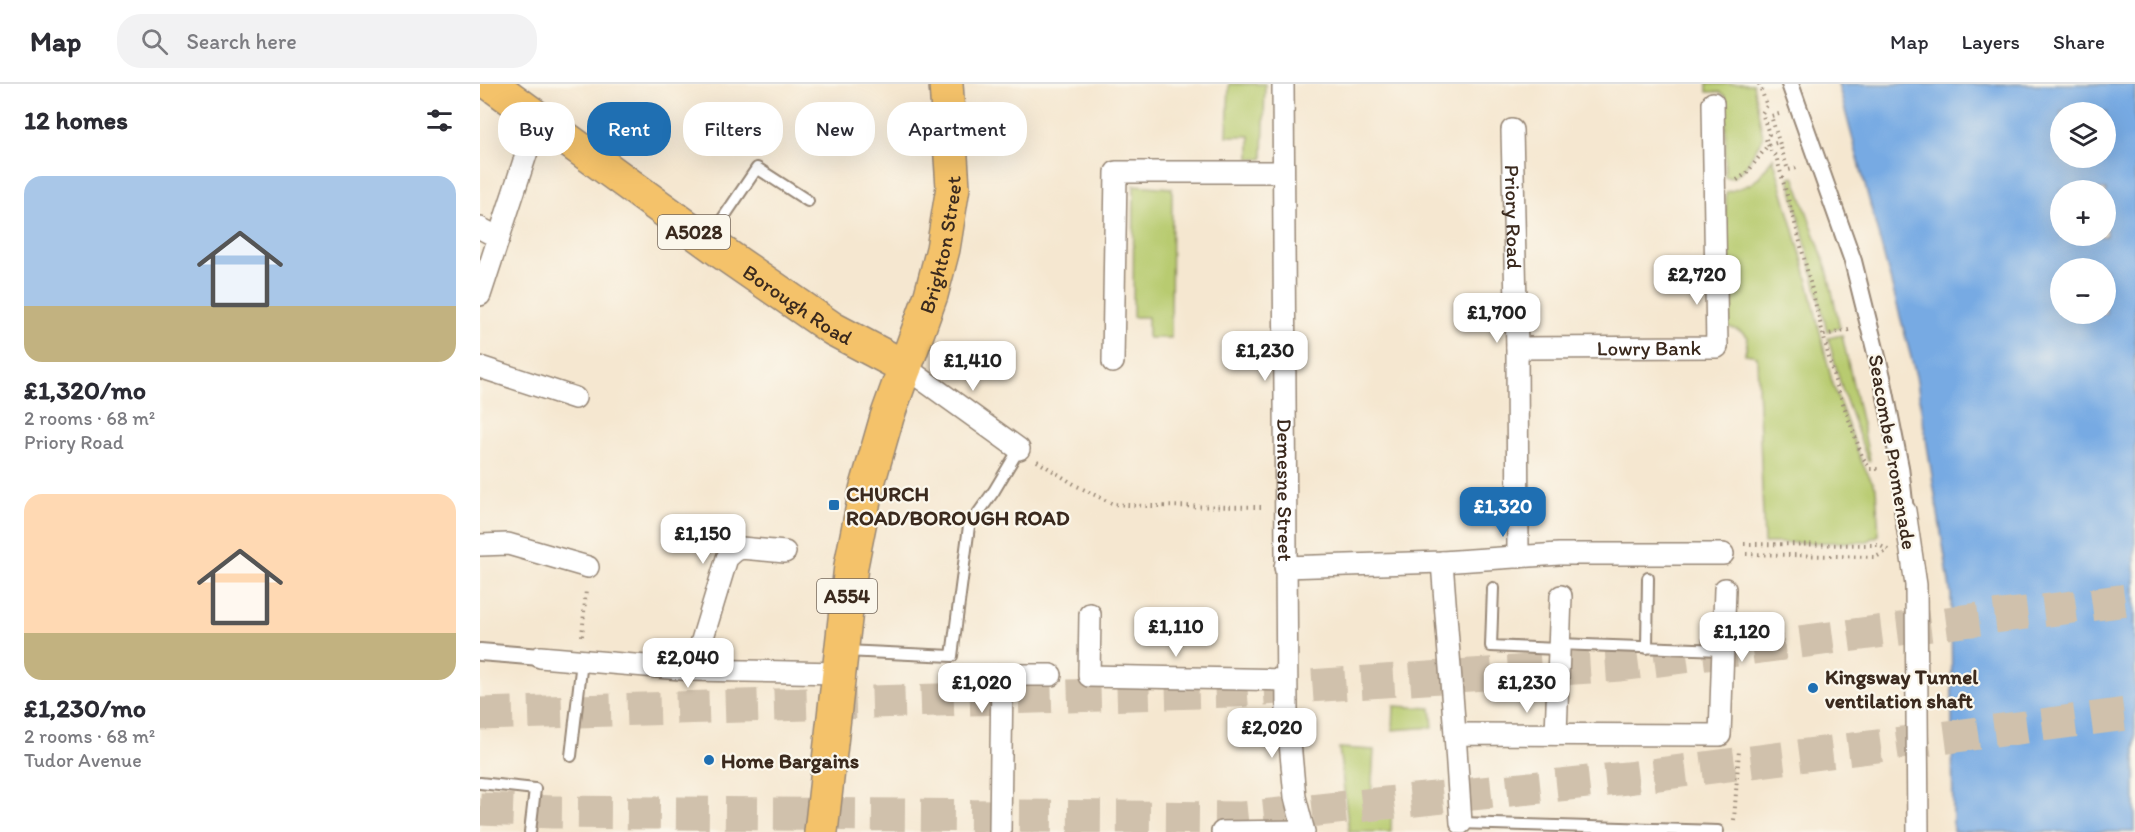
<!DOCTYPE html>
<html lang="en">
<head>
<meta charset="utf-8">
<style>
	:root { --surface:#fff; --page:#f2f2f3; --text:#2b2b33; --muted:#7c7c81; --line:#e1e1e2; --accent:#1f6fb2 }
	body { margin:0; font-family:Itim,sans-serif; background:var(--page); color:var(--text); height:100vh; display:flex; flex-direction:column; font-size:22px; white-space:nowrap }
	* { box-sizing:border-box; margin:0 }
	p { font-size:20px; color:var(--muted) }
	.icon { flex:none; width:33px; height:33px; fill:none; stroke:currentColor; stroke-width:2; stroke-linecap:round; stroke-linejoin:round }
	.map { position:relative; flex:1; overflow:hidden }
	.sheet { display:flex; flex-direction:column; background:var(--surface); width:480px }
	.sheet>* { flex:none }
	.top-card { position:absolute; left:18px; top:18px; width:570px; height:54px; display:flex; gap:12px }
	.tools { position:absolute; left:1570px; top:18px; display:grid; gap:12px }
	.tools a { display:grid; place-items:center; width:66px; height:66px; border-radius:50%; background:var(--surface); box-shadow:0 6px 24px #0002; font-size:30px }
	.price { position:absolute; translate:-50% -51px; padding:0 14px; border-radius:12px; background:#fff; color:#222; font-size:20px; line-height:39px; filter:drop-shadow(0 2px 3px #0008) }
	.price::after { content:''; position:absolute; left:50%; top:36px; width:18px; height:14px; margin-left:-9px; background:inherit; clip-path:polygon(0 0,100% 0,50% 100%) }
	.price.current { background:var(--accent); color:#fff }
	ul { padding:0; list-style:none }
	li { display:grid; align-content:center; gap:12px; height:318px; padding:0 24px }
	li span { display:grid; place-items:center; height:186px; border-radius:18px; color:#555 }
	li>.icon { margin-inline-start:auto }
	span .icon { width:108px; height:108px; fill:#fffc; stroke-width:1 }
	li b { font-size:26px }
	h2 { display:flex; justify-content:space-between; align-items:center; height:72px; padding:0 24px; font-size:26px }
	.tag { padding:0 21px; border-radius:24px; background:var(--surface); box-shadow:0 6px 24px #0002; font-size:21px; line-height:54px }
	.tag.current { background:var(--accent); color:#fff }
	header { display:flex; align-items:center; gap:36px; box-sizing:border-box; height:84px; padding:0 30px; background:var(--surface); border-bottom:2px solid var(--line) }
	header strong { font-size:28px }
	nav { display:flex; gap:33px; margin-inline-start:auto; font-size:21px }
	.search { width:420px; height:54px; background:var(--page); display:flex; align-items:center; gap:15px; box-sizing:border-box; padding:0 21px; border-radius:24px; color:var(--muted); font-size:22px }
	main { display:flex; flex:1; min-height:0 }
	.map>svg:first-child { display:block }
	.grass { fill:#b8cb6f; stroke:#7a7a46; stroke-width:1.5 }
	.water { fill:#77aae3; stroke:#596a80; stroke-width:1.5; fill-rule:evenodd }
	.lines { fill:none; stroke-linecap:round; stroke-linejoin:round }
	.trunk-tunnel { stroke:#d0c1ac; stroke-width:33; stroke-dasharray:33 16; stroke-linecap:butt }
	.service-casing { stroke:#988877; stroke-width:14 }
	.pedestrian-casing { stroke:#988877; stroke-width:20 }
	.minor-casing { stroke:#988877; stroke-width:24 }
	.primary-casing { stroke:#988877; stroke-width:36 }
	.path { stroke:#988877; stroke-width:4; stroke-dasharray:1.5 4.5; stroke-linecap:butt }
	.service { stroke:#fff; stroke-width:10 }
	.pedestrian { stroke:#fff; stroke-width:16 }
	.minor { stroke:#fff; stroke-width:21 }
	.primary { stroke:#f4c26a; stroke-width:33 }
	.poi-dot { fill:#1f6fb2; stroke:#fbf7ec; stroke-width:2 }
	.labels { text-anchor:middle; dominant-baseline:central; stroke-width:4.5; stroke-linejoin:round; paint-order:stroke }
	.shield { fill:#fbf7ec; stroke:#75685c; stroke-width:1.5 }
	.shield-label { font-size:20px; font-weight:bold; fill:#3b2a1e }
	.street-label { font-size:21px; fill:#3b2a1e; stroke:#fbf7ec }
	.poi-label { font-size:21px; font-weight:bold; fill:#3b2a1e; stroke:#fbf7ec; text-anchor:start }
</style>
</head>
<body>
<header>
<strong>Map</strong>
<div class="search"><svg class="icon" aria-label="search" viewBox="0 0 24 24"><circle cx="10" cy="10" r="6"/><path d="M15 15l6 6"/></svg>Search here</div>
<nav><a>Map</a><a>Layers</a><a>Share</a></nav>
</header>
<main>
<section class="sheet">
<h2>12 homes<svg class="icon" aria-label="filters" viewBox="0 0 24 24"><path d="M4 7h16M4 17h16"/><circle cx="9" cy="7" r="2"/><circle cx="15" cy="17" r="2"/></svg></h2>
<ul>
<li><span style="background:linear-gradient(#a9c7e8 70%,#c2b280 0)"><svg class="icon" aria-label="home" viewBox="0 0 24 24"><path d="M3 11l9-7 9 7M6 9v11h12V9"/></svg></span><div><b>£1,320/mo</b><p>2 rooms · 68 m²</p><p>Priory Road</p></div></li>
<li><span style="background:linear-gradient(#ffd9b3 75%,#c2b280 0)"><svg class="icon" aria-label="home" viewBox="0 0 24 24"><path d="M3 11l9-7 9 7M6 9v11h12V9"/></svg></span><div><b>£1,230/mo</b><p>2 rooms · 68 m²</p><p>Tudor Avenue</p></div></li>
</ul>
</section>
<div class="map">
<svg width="1655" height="748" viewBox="0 0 1655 748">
	<rect width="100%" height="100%" fill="#fbf7ec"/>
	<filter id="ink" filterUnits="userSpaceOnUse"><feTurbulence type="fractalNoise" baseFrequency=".0167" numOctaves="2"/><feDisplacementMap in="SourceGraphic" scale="12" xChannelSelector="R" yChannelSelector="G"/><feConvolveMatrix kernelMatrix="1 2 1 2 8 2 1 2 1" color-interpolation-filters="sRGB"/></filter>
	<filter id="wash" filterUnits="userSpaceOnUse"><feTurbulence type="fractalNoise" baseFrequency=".008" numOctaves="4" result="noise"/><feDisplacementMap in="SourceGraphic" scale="24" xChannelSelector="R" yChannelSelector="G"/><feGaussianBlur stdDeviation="1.35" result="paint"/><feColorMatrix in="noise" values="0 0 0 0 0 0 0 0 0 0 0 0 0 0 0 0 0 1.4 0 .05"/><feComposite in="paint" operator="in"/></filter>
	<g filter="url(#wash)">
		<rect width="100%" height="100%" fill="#f5e7d0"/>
		<!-- grass -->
		<path class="grass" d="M749,0H785L783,75H770V52H747Z
			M1227,0H1273L1283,53L1265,84L1253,94L1245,93L1246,13L1240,8H1227Z
			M1293,73L1325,185L1352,298L1382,379L1396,404L1399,451L1386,458L1284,459L1277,272L1265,270L1268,253L1260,247L1246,242V108C1275,101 1277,98 1293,73Z
			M1314,92L1347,185L1360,244L1347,247L1309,93Z
			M654,101L692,104L691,254H668V233H653Z
			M1362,251L1390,376L1388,377L1362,305L1348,254Z
			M914,622L951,624L953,643L913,646Z
			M859,664L894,666L891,714L912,716L911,748H869Z"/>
		<!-- water -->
		<path class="water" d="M1358,0H1655V748H1473L1471,511L1436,292ZM1581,28H1626V74H1581ZM1581,106H1626V152H1581ZM1581,184H1626V230H1581Z"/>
	</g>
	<g filter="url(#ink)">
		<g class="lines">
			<!-- trunk-tunnel -->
			<path class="trunk-tunnel" d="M0,630L754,607L1140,581L1655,515
				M0,725L73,728L761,734L1147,694L1655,629"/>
			<!-- service casing -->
			<g class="service-casing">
				<path id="service" d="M229,155L277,84L328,117
					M1013,504L1011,562L1078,565
					M1078,560L1242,566
					M1167,564L1168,494
					M365,567L472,572L489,442L514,407L539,365
					M91,672L102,577
					M0,699L55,705L50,748
					M981,739L1238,747"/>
			</g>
			<!-- pedestrian casing -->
			<g class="pedestrian-casing">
				<path id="pedestrian" d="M1310,0L1373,177L1402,293L1420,383L1425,427
					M0,568L60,573"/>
			</g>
			<!-- minor casing -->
			<g class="minor-casing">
				<g id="minor">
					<path id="s1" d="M803,0L807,626L815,713L824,748"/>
					<path id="s2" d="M1032,46L1037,264L1038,473"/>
					<path d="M0,144L19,154"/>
					<path d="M0,211L58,34"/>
					<path id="s3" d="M1037,264L1237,263L1233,19"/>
					<path d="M633,278L636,88H803"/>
					<path d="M0,283L95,314"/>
					<path d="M425,283L539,365"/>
					<path d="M1425,427L1436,501L1438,748"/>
					<path d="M0,461L28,460L108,483"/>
					<path d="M962,478L975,650"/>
					<path d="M805,483L962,478L1079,470H1243"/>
					<path d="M610,530L609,592L806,596"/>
					<path d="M60,573L213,586L359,589"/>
					<path d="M213,586L247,474L255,467L261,464L305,468"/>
					<path d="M1076,650L1081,512"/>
					<path d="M981,739L975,650L1240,651L1245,505"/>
					<path d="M520,748L522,591H571"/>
					<path d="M742,748L823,747"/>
				</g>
			</g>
			<!-- primary casing -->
			<g class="primary-casing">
				<g id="primary">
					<path id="s4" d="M11,0L243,169L353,245L425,283"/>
					<path id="s5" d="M341,748L371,482L386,406L407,333L451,211L463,165L473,103L466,0"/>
				</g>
			</g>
			<!-- path -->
			<path class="path" d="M1279,0L1287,22L1282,29L1289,50L1286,55L1291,68L1296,72L1318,150L1354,294L1382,372L1390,385H1399
				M1299,30L1291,32L1308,86L1317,84
				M1257,96L1267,89L1288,61L1300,58
				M1344,251L1369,246
				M557,377L597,402L633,420L665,422L784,423
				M1264,460L1399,461L1408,466
				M1266,470L1396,473L1407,467
				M102,552L106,506
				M1254,736L1259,666"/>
			<!-- service -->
			<use href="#service" class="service"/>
			<!-- pedestrian -->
			<use href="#pedestrian" class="pedestrian"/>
			<!-- minor -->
			<use href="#minor" class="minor"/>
			<!-- primary -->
			<use href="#primary" class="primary"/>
		</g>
	</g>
	<!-- markers -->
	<g class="poi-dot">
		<rect x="348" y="415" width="12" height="12" rx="3"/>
		<circle cx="1333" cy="604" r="6"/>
		<circle cx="229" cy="676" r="6"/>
	</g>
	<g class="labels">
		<!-- shield labels -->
		<g class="shield">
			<rect x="178" y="131" width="72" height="34" rx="4.5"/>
			<rect x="337" y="495" width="60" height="34" rx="4.5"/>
		</g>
		<g class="shield-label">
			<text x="214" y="148">A5028</text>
			<text x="367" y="512">A554</text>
		</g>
		<!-- street labels -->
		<g class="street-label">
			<text stroke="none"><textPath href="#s2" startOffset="87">Priory Road</textPath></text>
			<text stroke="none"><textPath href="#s5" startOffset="602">Brighton Street</textPath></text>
			<text stroke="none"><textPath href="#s4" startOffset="378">Borough Road</textPath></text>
			<text stroke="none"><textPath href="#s3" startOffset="132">Lowry Bank</textPath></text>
			<text transform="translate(1413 368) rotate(80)">Seacombe Promenade</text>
			<text stroke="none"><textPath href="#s1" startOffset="406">Demesne Street</textPath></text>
		</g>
		<!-- poi labels -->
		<g class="poi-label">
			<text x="366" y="409">CHURCH<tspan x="366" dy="24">ROAD/BOROUGH ROAD</tspan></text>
			<text x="1345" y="592">Kingsway Tunnel<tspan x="1345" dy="24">ventilation shaft</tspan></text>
			<text x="241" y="676">Home Bargains</text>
		</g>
	</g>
</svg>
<div class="tools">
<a><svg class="icon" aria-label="layers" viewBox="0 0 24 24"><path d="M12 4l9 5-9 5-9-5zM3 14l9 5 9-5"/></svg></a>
<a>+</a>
<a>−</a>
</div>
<b class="price" style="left:1217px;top:222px">£2,720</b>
<b class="price" style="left:1017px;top:260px">£1,700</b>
<b class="price" style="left:785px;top:298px">£1,230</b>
<b class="price" style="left:493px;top:308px">£1,410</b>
<b class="price current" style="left:1023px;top:454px">£1,320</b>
<b class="price" style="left:223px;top:481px">£1,150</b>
<b class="price" style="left:696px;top:574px">£1,110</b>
<b class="price" style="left:1262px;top:579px">£1,120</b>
<b class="price" style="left:208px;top:605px">£2,040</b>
<b class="price" style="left:502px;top:630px">£1,020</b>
<b class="price" style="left:1047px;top:630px">£1,230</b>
<b class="price" style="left:792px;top:675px">£2,020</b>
<div class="top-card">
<a class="tag">Buy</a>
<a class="tag current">Rent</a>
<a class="tag">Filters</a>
<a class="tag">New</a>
<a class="tag">Apartment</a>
</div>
</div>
</main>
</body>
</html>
